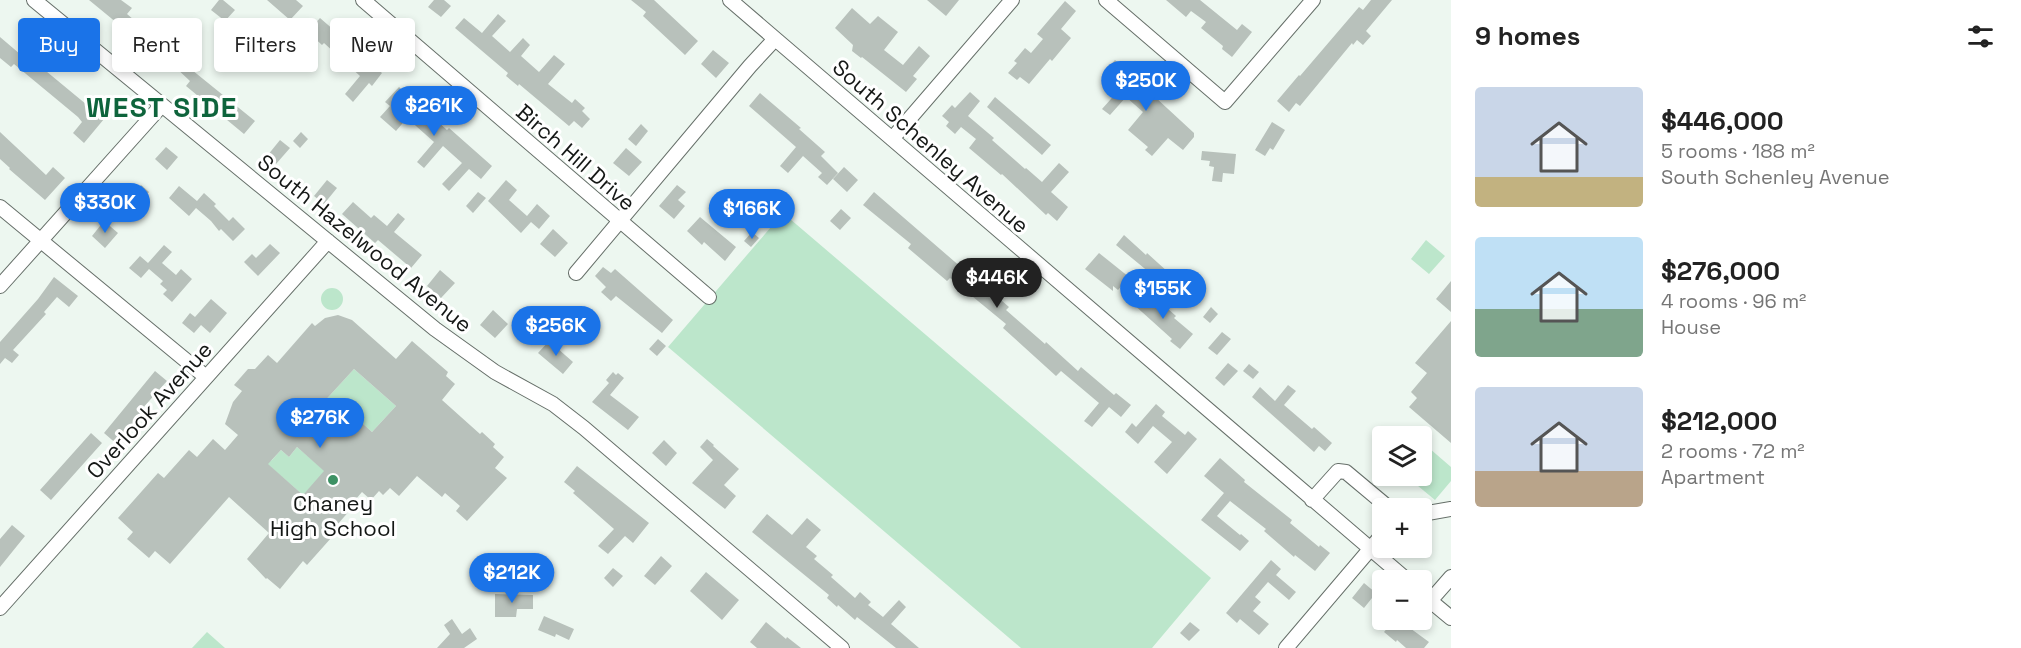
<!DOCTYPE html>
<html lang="en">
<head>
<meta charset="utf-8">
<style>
	:root { --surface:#fff; --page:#f2f2f2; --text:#222; --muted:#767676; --accent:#1a73e8 }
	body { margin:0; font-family:"Space Grotesk",sans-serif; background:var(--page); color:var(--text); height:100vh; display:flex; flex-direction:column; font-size:22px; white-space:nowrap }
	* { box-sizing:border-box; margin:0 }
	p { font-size:20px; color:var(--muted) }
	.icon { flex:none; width:33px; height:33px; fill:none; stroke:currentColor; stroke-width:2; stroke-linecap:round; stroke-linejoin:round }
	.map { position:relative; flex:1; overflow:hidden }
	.sheet { display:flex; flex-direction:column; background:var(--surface); width:570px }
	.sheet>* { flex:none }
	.guide { position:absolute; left:18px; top:18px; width:570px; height:54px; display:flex; gap:12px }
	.fabs { position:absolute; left:1372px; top:426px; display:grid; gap:12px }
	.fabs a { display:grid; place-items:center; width:60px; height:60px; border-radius:6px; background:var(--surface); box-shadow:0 3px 9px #0003; font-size:30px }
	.price { position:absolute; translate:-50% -51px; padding:0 14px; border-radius:21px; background:var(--accent); color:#fff; font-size:20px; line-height:39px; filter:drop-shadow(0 2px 3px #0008) }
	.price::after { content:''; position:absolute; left:50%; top:36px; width:18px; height:14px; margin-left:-9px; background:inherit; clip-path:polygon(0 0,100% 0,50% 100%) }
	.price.current { background:#222; color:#fff }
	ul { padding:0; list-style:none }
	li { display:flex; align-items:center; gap:18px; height:150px; padding:0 24px }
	li span { display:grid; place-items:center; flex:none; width:168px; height:120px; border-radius:6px; color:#555 }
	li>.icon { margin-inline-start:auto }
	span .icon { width:72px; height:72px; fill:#fffc; stroke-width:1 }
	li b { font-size:26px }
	h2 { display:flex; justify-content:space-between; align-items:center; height:72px; padding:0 24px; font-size:26px }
	.pill { padding:0 21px; border-radius:6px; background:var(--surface); box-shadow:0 3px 9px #0003; font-size:21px; line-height:54px }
	.pill.current { background:var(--accent); color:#fff }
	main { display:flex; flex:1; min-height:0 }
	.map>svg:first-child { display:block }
	.green { fill:#bce6cb }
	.building { fill:#b8c1bb; fill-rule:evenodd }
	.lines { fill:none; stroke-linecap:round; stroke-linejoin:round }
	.minor-casing { stroke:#666f69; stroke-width:16 }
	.minor { stroke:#fff; stroke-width:14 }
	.poi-dot { fill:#3d9164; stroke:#fff; stroke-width:2 }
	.labels { text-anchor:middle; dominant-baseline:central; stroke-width:6; stroke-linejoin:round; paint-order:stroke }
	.street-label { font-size:22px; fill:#141715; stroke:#fff }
	.poi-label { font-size:22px; fill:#141715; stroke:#fff }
	.district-label { font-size:28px; font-weight:bold; letter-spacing:1.5px; fill:#0e643c; stroke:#fff }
</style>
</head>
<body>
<main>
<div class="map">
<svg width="1451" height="648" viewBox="0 0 1451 648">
	<rect width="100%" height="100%" fill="#edf7f0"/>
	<!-- green -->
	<path class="green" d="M783,213L1211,578L1152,648H1021L668,347Z
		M1426,240L1445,256L1429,274L1411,259Z
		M321 299a11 11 0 1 1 22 0a11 11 0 1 1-22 0Z
		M354,369L396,406L372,432L351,413L342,423L321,405Z
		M1422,442L1451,467V481L1435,500L1406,476H1422Z
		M297,447L326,472L303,495L266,463L272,460L281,450L289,457Z
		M207,632L225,648H192Z"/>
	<!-- building -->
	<path class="building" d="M89,0H121L132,8L127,14L161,43L160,44L177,59L184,51L198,63L192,70L255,121L244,134L186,86L190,81L175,67L171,71L146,50L145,51L132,40L134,37Z
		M219,0H223L235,10L225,21L211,10Z
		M267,0H296L303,6L290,20Z
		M434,0H444L451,6L441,17L428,7Z
		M631,0H654L698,41L685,55L643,16L646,12Z
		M927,0H959L946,16Z
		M1166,0H1200L1237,30L1242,24L1252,32L1232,57L1222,49L1223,46L1201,28L1206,22L1191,11L1186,17Z
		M1371,0H1392L1366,31L1371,36L1363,45L1357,40L1353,45L1352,43L1300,106L1296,103L1289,112L1277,101L1299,75L1300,76L1359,7L1363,10Z
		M1065,1L1076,11L1061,29L1071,38L1052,61L1050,59L1029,84L1020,77L1017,80L1008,73L1017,63L1014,61L1025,48L1031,53L1043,39L1037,34Z
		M852,8L870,24L878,16L898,32L884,50L903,65L919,46L930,56L913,76L917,79L906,92L862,57L861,58L852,51L853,45L835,28Z
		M498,14L506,21L492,36L510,52L523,38L530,45L521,56L539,72L554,55L565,64L548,84L572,103L575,99L585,108L582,111L590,119L582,128L574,121L569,126L519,84L518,86L506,76L508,73L455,28L464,18L482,33Z
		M320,18L335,31L333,33L349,48L352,45L382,73L372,86L369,83L353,102L345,94L360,76L324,43L322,45L308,32Z
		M0,37L27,60L29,57L104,119L84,143L73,133L82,122L78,117L14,64L11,67L0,58Z
		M713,50L729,63L716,78L701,64Z
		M1115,60L1194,133V137L1183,150L1168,138L1152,156L1145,150L1148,147L1128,130L1143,112L1126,97L1110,115L1102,109L1119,90L1102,75Z
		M399,87L447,130L449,128L492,166L481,179L469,169L449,191L442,184L462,163L443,146L424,168L417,162L434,142L407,118L396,131L380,117L390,106L385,102Z
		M970,92L980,101L968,116L994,138L992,140L1025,169L1026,168L1042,182L1059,163L1069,172L1051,192L1068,207L1057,221L1048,213L1046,215L1002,174L1001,175L969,148L976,139L961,127L955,134L946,126L949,122L942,116L952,105L955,108Z
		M760,93L801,128L799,129L825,152L821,156L838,173L827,185L818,177L822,173L803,156L788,173L780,166L796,147L749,106Z
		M995,97L1051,145L1042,155L987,107Z
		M1272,122L1285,130L1273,150L1270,148L1265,156L1255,150Z
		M641,124L648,131L636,146L628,139Z
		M0,132L46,175L53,167L65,178L45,200L9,169L10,168L0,159Z
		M301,132L308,139L300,148L293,141Z
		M280,140L290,148L276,164L267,156Z
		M166,147L178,157L167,170L155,159Z
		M626,148L642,162L629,176L613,163Z
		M1202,151L1236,154L1234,174L1223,173L1222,182L1212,181L1214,167L1209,166L1210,161L1201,160Z
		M844,167L858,180L847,192L833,179Z
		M327,180L337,188L324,204L314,196Z
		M506,180L517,190L509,200L527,216L537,204L550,216L539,229L531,222L521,233L488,201Z
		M141,185L149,192L141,201L133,194Z
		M677,185L686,192L678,200L685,206L674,219L659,206Z
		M179,186L197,201L204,193L216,204L214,206L229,221L233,217L245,229L233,241L221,229L219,231L211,221L196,208L189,216L169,198Z
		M478,192L486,198L473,213L466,206Z
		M874,192L962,268L963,266L977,279L1009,307L1006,310L1045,344L1046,342L1078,371L1081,367L1114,395L1116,393L1131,405L1121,417L1109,407L1092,427L1084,421L1099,403L1061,371L1056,376L1003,328L1006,324L950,278L947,281L908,248L911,244L863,205Z
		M353,202L371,218L374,215L387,226L398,213L405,219L394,232L422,255L411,268L378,240L375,243L342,214Z
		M841,209L851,218L840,230L830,221Z
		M700,217L736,247L725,261L704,242L702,245L687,231Z
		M104,221L118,233L105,248L92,236Z
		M553,229L568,243L555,257L540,244Z
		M752,232L759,238L751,247L744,241Z
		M1124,235L1146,255L1147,253L1179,282L1171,292L1161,282L1116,245Z
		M270,244L280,253L258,276L244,262L252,254L256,258Z
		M164,245L172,252L162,263L176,275L181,269L192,279L172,302L163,294L167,290L160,284L163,281L149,269L141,278L129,268L140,256L148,263Z
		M1099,253L1129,277L1118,290L1113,286V291L1085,269Z
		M603,267L611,273L615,269L673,320L662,333L616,296L611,301L601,292L606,287L595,276Z
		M440,270L455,283L441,298L427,286Z
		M54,277L78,296L69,307L57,297L44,312L46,314L13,350L19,355L12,363L5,358L0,364V342L38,299Z
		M1451,281V312L1436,299Z
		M1142,291L1164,311L1167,308L1176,316L1174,318L1193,334L1180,349L1170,341L1172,339L1132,303Z
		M211,299L227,313L210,333L201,325L194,333L182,323L190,313L195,317Z
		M1211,307L1218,314L1210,323L1203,317Z
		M493,310L508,324L495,338L480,325Z
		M338,315L352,320L396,359L412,341L448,372L446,376L455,384L442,400L480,434L482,432L495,444L493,447L504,457L495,468L507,478L467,521L456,511L460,506L445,493L442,497L417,476L399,496L390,488L383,495L379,491L371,500L362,492L349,507L351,509L337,525L340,528L307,565L303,561L280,589L267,578L266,579L247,559L269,533L229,497L170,564L155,551L149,558L127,539L133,532L118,518L158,473L164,478L189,450L197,457L213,439L225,450L238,435L225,424L233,402L242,391L234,385L248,369H255L268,355L277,363L312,323L315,326L325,318ZM354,369L396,406L372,432L351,413L342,423L321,405ZM297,447L324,471L303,495L268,464L281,450L289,457Z
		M1451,321V443L1409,407L1417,398L1411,392L1427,373L1415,363Z
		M1222,332L1231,339L1217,355L1208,348Z
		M658,339L666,346L657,356L649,349Z
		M549,341L573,362L563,374L538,353Z
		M1228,363L1238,371L1224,386L1215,378Z
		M1249,364L1259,372L1253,379L1243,371Z
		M155,371L167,381L141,410L146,413L119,446L104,433Z
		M613,372L616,375L618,373L624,378L610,395L639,417L628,430L592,402L609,383L606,380Z
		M1288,385L1296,391L1284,405L1312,429L1314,427L1332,443L1325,451L1319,446L1314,452L1252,397L1260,387L1275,401Z
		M1156,404L1165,412L1162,416L1185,435L1188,431L1197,439L1167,474L1154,462L1172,442L1153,426L1138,444L1125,432L1132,423L1136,427Z
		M91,433L102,443L51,500L40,490Z
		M707,439L714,445L713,446L739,469L724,485L736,496L725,509L692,483L713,460L700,447Z
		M664,440L677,453L666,466L652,453Z
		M1220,458L1245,480L1244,482L1292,520L1290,523L1319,547L1320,545L1330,553L1315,571L1295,555L1294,557L1264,531L1266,529L1230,501L1217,516L1240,535L1241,534L1249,541L1240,551L1201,520L1224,493L1204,476Z
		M577,466L649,523L633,543L625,536L608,554L598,546L614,529L573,493L575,491L564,482Z
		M767,514L792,535L807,518L821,530L806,547L817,556L814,559L833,575L831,577L855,598L860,592L871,602L868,605L883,617L899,600L906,607L891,624L919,648H896L857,617L855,620L838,605L837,607L827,598L829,595L752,532Z
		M12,525L25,536L0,567V539Z
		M661,556L672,566L655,585L644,576Z
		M1271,560L1281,569L1276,575L1296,592L1289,600L1268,582L1255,597L1261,602L1253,611L1269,624L1259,635L1240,619L1237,623L1226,613Z
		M613,568L623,576L613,587L604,578Z
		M706,572L739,600L722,620L690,591Z
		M1364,583L1376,593L1364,608L1352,598Z
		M495,594L533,595V609H517L516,617H495Z
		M544,616L574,629L569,640L556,634L555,637L538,630Z
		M452,619L462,634L470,628L477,639L464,648H437L450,634L444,625Z
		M1394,620H1399L1429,642L1424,648H1406L1397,640L1396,642L1384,632Z
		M766,622L786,639L787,637L801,648H757L750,642Z
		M1190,622L1200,630L1189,641L1180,633Z"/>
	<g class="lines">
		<!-- minor casing -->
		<g class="minor-casing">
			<path id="minor" d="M34,0L435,329L495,372L553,404L584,428L842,648
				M363,0L709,297
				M730,0L1407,580
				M1106,0L1225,102L1313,0
				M892,139L1012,0
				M0,207L206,377
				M576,273L750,66L775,39
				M0,286L162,105
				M1312,500L1338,471L1346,472L1389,508
				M1422,514L1451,509
				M1422,594L1451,618
				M1430,601L1451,577
				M0,608L328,241
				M1286,648L1383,534"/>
		</g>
		<!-- minor -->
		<use href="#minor" class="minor"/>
	</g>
	<!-- markers -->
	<circle class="poi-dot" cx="333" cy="480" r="6"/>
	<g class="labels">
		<!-- street labels -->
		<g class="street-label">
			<text transform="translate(931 146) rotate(41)">South Schenley Avenue</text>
			<text transform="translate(576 157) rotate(41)">Birch Hill Drive</text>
			<text transform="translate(365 243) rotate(39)">South Hazelwood Avenue</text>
			<text transform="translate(149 410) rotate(-48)">Overlook Avenue</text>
		</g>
		<!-- poi labels -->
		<g class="poi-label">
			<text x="333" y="503">Chaney<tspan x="333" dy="25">High School</tspan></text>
		</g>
		<!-- district labels -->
		<g class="district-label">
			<text x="162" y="107">WEST SIDE</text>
		</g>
	</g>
</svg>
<div class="fabs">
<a><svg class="icon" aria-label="layers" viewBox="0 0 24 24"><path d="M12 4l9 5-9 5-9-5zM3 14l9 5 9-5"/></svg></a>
<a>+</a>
<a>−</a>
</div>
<b class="price" style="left:1146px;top:112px">$250K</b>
<b class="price" style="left:434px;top:137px">$261K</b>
<b class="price" style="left:105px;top:234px">$330K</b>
<b class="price" style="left:752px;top:240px">$166K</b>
<b class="price current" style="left:997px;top:309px">$446K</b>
<b class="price" style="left:1163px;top:320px">$155K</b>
<b class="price" style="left:556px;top:357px">$256K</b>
<b class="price" style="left:320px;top:449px">$276K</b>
<b class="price" style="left:512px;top:604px">$212K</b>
<div class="guide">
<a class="pill current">Buy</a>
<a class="pill">Rent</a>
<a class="pill">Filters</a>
<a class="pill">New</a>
</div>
</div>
<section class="sheet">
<h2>9 homes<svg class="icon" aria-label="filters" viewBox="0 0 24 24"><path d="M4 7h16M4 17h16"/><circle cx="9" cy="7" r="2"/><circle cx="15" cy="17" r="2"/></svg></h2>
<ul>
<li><span style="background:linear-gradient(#c9d6e8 75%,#c2b280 0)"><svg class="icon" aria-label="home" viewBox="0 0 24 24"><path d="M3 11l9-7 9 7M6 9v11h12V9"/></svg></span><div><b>$446,000</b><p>5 rooms · 188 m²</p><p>South Schenley Avenue</p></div></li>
<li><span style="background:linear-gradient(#bfe0f5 60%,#7fa58c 0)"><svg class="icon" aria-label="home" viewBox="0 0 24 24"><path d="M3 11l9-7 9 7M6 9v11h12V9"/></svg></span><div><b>$276,000</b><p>4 rooms · 96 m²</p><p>House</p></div></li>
<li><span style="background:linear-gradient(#c9d6e8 70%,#b9a48a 0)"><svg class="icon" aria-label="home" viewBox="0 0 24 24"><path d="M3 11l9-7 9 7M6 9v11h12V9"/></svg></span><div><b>$212,000</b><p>2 rooms · 72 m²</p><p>Apartment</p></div></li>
</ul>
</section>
</main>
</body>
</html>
